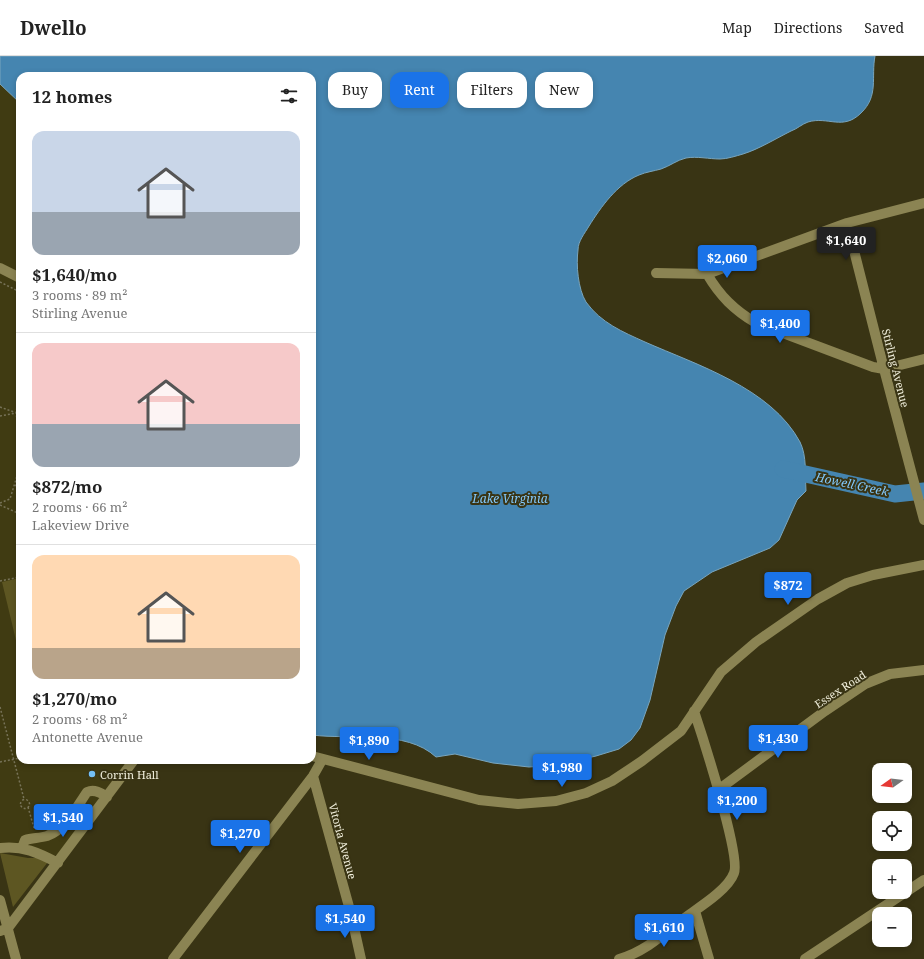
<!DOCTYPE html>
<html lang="en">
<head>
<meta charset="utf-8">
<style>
	:root { --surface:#fff; --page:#f6f6f6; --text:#222; --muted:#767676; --line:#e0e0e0; --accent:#1a73e8 }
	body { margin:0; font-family:"Noto Serif",serif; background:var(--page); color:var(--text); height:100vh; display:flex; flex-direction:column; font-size:15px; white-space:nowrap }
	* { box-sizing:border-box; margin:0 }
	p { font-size:13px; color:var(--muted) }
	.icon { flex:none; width:22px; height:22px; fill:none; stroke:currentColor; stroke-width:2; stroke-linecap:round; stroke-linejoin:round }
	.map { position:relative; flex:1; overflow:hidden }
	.details { position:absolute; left:16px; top:16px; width:300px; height:692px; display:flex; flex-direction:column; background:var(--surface); border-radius:12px; box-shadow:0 2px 6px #0003 }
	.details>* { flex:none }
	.banner { position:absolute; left:328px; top:16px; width:380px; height:36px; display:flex; gap:8px }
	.needle { width:26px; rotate:256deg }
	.controls { position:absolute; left:872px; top:707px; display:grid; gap:8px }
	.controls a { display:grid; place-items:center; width:40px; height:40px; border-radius:8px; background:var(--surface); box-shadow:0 2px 6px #0003; font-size:20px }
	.price { position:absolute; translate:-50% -34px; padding:0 9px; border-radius:4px; background:var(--accent); color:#fff; font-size:13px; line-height:26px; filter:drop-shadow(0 1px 2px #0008) }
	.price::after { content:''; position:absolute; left:50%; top:24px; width:12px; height:9px; margin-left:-6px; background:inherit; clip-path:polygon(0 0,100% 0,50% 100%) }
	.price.selected { background:#222; color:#fff }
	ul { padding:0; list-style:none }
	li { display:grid; align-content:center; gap:8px; height:212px; padding:0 16px }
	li+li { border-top:1px solid var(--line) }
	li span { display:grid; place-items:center; height:124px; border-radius:12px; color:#555 }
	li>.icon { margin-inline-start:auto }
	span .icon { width:72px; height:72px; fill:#fffc; stroke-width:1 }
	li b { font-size:17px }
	h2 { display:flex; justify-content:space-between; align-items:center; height:48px; padding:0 16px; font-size:17px }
	.tag { padding:0 14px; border-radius:12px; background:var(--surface); box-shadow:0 2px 6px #0003; font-size:14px; line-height:36px }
	.tag.selected { background:var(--accent); color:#fff }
	header { display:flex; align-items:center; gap:24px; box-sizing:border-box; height:56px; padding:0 20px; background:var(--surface); border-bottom:1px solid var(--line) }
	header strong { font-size:19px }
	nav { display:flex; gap:22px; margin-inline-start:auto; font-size:14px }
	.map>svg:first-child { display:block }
	.built { fill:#403b12 }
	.green { fill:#5d5622 }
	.water { fill:#4585b0; stroke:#79a5bd }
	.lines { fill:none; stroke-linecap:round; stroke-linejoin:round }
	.river { stroke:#4585b0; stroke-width:17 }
	.path { stroke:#777358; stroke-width:1.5; stroke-dasharray:2 2; stroke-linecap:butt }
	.minor { stroke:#8b8453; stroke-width:10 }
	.poi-dot { fill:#74c0f6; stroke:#393414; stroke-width:1.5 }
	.labels { text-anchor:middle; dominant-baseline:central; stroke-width:4; stroke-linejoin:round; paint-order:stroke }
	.street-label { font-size:11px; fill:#f1efdc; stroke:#393414 }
	.poi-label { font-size:11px; fill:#f1efdc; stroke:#393414; text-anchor:start }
	.water-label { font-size:12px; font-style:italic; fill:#83c8fa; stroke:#393414 }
</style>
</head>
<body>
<header>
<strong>Dwello</strong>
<nav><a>Map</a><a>Directions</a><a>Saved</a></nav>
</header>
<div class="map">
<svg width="924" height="903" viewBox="0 0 924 903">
	<rect width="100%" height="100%" fill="#393414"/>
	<!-- built -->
	<path class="built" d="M0,28L20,47V704H130L58,799L53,800L0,789Z"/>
	<!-- green -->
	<path class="green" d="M20,522V601L2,526Z
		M0,797L28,802H51L13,851Z"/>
	<!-- water -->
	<path class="water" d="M0,0H875C871,21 879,40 861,57C843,75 828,60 808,66C802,68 797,73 791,75C775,83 759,93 743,98C736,100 727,103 720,103C709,103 697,100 686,102C677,104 670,110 661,113C654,115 646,116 639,119C617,128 601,151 589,170C585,177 578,185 578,194C576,209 578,233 586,246C601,267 623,276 645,286C697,309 771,332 800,386C807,400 805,419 806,435L797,444L779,484L770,492L712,516L684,535L676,550L665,579L650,644L640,672L631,684L619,693L596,700L558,709L529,711L493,707L455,698L436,701C406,673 350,684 312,679V20H20V47L0,28Z"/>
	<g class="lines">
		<!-- river -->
		<path class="river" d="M783,413L895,438L924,435"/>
		<!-- path -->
		<path class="path" d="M0,226L20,236
			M20,332L16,357L20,381
			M0,351L14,356
			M0,360L16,357L20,353
			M15,429L20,432
			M0,447L10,443L17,420H20
			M0,449L20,458
			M0,525L20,521
			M0,651L24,743
			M0,706L20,702
			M20.5 748a4.5 4.5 0 1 1 9 0a4.5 4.5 0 1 1-9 0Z
			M28,751L34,772"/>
		<!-- minor -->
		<path class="minor" d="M847,167L884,313L924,464
			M0,212L20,222
			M656,217L707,218L847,167L924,147
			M707,218C720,240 734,254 756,267L873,311L884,313L924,303
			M312,700L479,744L518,748L556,745L586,737L612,725L642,705L681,675L721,616L756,586L818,543L847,527L873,519L924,509
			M313,720L351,858L361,903
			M718,734L825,655L865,628L890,618L924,614
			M0,792C22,789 39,797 58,807
			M22,792L25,784C32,782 40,782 47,780C66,773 76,752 87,736C94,733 100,736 107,741
			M0,844L16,903
			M695,855L709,903
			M0,875L8,872L134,704
			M173,903L313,720L322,704
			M619,903C643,897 664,878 683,863C698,852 728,834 734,817C741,800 702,679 694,655
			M805,903L924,824"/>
	</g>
	<!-- markers -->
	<circle class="poi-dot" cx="92" cy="718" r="4"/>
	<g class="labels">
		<!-- street labels -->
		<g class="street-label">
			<text transform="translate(896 312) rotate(76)">Stirling Avenue</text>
			<text transform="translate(840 633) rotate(-33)">Essex Road</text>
			<text transform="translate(343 785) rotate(75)">Vitoria Avenue</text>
		</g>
		<!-- poi labels -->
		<g class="poi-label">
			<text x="100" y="718">Corrin Hall</text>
		</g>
		<!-- water labels -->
		<g class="water-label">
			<text transform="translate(852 428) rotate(12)">Howell Creek</text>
			<text x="510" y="442">Lake Virginia</text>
		</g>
	</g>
</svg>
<div class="controls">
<a><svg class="needle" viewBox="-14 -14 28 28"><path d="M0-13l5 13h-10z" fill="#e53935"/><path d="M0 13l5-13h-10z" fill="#767676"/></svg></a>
<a><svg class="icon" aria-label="locate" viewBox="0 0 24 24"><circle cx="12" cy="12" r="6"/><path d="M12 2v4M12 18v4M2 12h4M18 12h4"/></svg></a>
<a>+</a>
<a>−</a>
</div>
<b class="price selected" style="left:846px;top:205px">$1,640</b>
<b class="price" style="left:727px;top:223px">$2,060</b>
<b class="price" style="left:780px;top:288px">$1,400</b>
<b class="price" style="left:788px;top:550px">$872</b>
<b class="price" style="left:778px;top:703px">$1,430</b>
<b class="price" style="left:369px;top:705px">$1,890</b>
<b class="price" style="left:562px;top:732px">$1,980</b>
<b class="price" style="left:737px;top:765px">$1,200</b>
<b class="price" style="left:63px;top:782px">$1,540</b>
<b class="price" style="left:240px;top:798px">$1,270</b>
<b class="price" style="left:345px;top:883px">$1,540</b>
<b class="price" style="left:664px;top:892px">$1,610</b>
<div class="banner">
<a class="tag">Buy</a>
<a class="tag selected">Rent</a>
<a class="tag">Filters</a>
<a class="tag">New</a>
</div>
<section class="details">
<h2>12 homes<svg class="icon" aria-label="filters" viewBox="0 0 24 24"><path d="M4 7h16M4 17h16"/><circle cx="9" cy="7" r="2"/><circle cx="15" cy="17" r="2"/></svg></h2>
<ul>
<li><span style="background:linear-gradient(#c9d6e8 65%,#9aa5b1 0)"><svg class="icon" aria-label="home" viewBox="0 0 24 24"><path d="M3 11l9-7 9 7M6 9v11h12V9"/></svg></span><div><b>$1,640/mo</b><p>3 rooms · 89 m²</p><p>Stirling Avenue</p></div></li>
<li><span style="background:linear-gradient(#f6c9c9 65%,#9aa5b1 0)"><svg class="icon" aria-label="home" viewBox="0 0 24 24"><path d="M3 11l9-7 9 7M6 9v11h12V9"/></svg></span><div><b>$872/mo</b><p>2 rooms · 66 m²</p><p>Lakeview Drive</p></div></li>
<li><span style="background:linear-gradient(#ffd9b3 75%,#b9a48a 0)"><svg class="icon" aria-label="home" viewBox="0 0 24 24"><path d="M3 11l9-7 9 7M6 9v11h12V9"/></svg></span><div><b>$1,270/mo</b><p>2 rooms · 68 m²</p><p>Antonette Avenue</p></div></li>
</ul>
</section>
</div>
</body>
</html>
